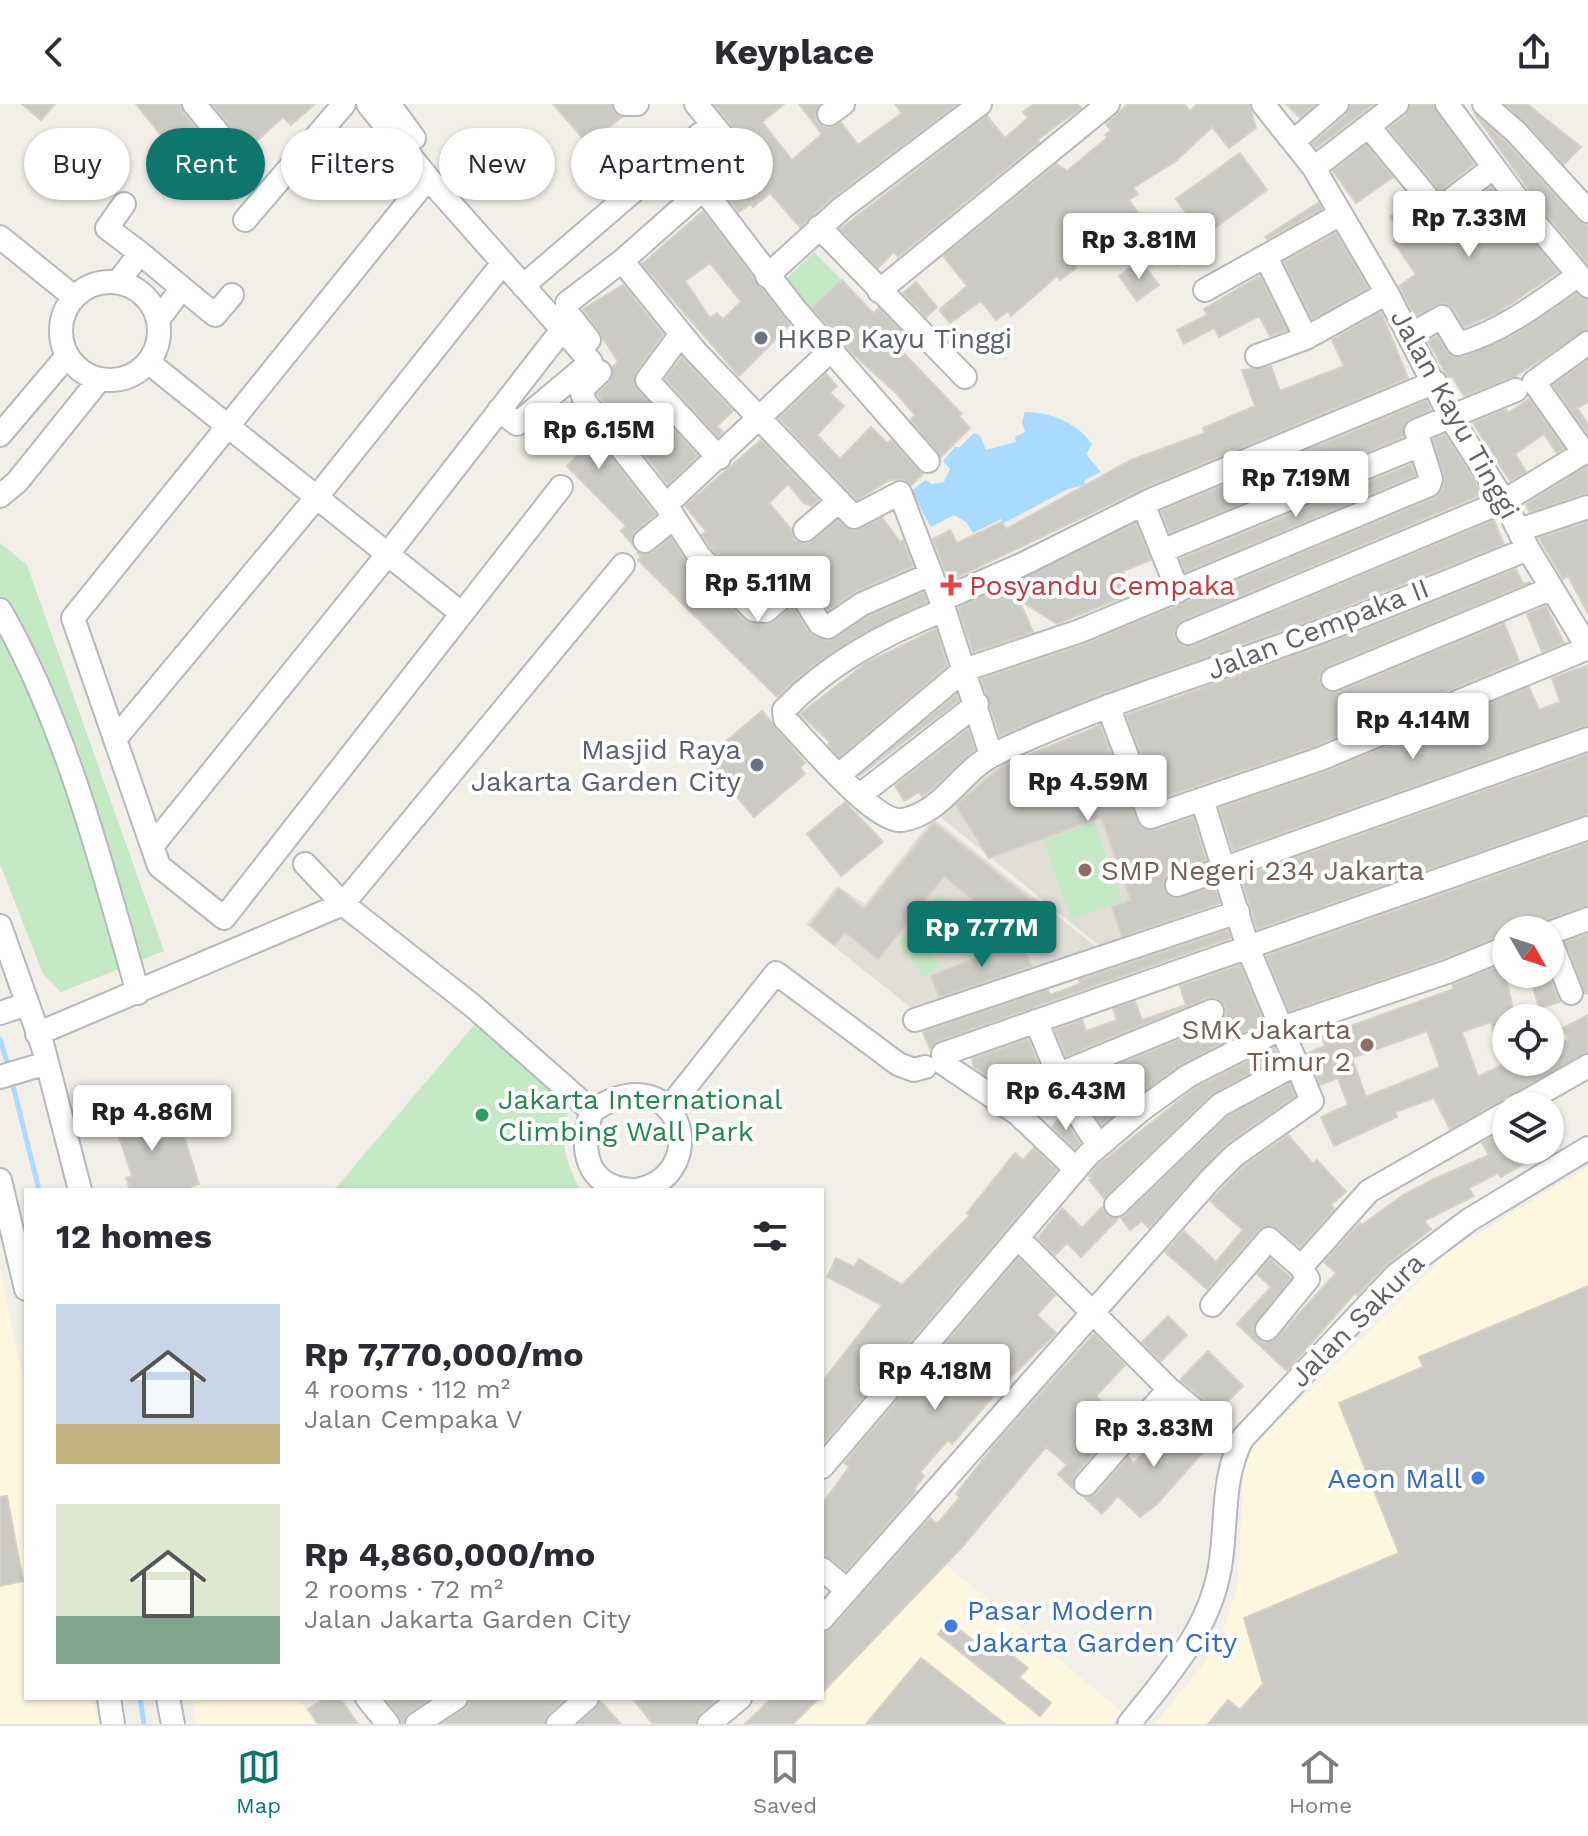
<!DOCTYPE html>
<html lang="en">
<head>
<meta charset="utf-8">
<style>
	:root { --surface:#fff; --page:#f7f7f7; --text:#2b2b33; --muted:#7c7c81; --line:#e1e1e2; --accent:#0f766e }
	body { margin:0; font-family:"Work Sans",sans-serif; background:var(--page); color:var(--text); height:100vh; display:flex; flex-direction:column; font-size:30px; white-space:nowrap }
	* { box-sizing:border-box; margin:0 }
	p { font-size:26px; color:var(--muted) }
	.icon { flex:none; width:44px; height:44px; fill:none; stroke:currentColor; stroke-width:2; stroke-linecap:round; stroke-linejoin:round }
	.map { position:relative; flex:1; overflow:hidden }
	.side { position:absolute; left:24px; top:1084px; width:800px; height:512px; display:flex; flex-direction:column; background:var(--surface); border-radius:0px; box-shadow:0 2px 6px #0004 }
	.side>* { flex:none }
	.hud { position:absolute; left:24px; top:24px; width:800px; height:72px; display:flex; gap:16px }
	.needle { width:52px; rotate:129deg }
	.tools { position:absolute; left:1492px; top:812px; display:grid; gap:16px }
	.tools a { display:grid; place-items:center; width:72px; height:72px; border-radius:50%; background:var(--surface); box-shadow:0 2px 6px #0004; font-size:40px }
	.price { position:absolute; translate:-50% -68px; padding:0 18px; border-radius:8px; background:#fff; color:#222; font-size:26px; line-height:52px; filter:drop-shadow(0 2px 4px #0008) }
	.price::after { content:''; position:absolute; left:50%; top:48px; width:24px; height:18px; margin-left:-12px; background:inherit; clip-path:polygon(0 0,100% 0,50% 100%) }
	.price.active { background:var(--accent); color:#fff }
	ul { padding:0; list-style:none }
	li { display:flex; align-items:center; gap:24px; height:200px; padding:0 32px }
	li span { display:grid; place-items:center; flex:none; width:224px; height:160px; border-radius:0px; color:#555 }
	li>.icon { margin-inline-start:auto }
	span .icon { width:96px; height:96px; fill:#fffc; stroke-width:1 }
	li b { font-size:34px }
	h2 { display:flex; justify-content:space-between; align-items:center; height:96px; padding:0 32px; font-size:34px }
	.pill { padding:0 28px; border-radius:36px; background:var(--surface); box-shadow:0 2px 6px #0004; font-size:28px; line-height:72px }
	.pill.active { background:var(--accent); color:#fff }
	header { display:flex; justify-content:space-between; align-items:center; height:104px; padding:0 32px; background:var(--surface); font-size:36px; font-weight:700 }
	.tab-bar { display:flex; justify-content:space-around; align-items:center; height:112px; border-top:2px solid var(--line); background:var(--surface); font-size:22px; color:var(--muted) }
	.tab-bar a { display:grid; justify-items:center; gap:4px }
	.tab-bar .active { color:var(--accent) }
	.map>svg:first-child { display:block }
	.commercial { fill:#fef7e0 }
	.education { fill:#e1ded6 }
	.green { fill:#c5e8c5 }
	.water { fill:#aadaff }
	.lines { fill:none; stroke-linecap:round; stroke-linejoin:round }
	.stream { stroke:#aadaff; stroke-width:5 }
	.building { fill:#cccac5; stroke:#d6d1c6; stroke-width:2; fill-rule:evenodd }
	.minor-casing { stroke:#b5b8bc; stroke-width:26 }
	.minor { stroke:#fff; stroke-width:22 }
	.worship-dot { fill:#6b7280; stroke:#fff; stroke-width:3 }
	.health-dot { fill:#e0444e; stroke:#fff; stroke-width:3 }
	.education-dot { fill:#8d6e63; stroke:#fff; stroke-width:3 }
	.leisure-dot { fill:#2e9e5b; stroke:#fff; stroke-width:3 }
	.shop-dot { fill:#3f7fe0; stroke:#fff; stroke-width:3 }
	.labels { text-anchor:middle; dominant-baseline:central; stroke-width:8; stroke-linejoin:round; paint-order:stroke }
	.worship-label { font-size:28px; fill:#5b616d; stroke:#fff; text-anchor:start }
	.street-label { font-size:28px; fill:#5f6368; stroke:#fff }
	.health-label { font-size:28px; fill:#be3a42; stroke:#fff; text-anchor:start }
	.education-label { font-size:28px; fill:#785e54; stroke:#fff; text-anchor:start }
	.leisure-label { font-size:28px; fill:#27864d; stroke:#fff; text-anchor:start }
	.shop-label { font-size:28px; fill:#366cbe; stroke:#fff; text-anchor:end }
</style>
</head>
<body>
<header><svg class="icon" aria-label="back" viewBox="0 0 24 24"><path d="M15 5l-7 7 7 7"/></svg>Keyplace<svg class="icon" aria-label="share" viewBox="0 0 24 24"><path d="M12 15V3M7 8l5-5 5 5M5 13v7h14v-7"/></svg></header>
<div class="map">
<svg width="1588" height="1620" viewBox="0 0 1588 1620">
	<rect width="100%" height="100%" fill="#f1efe8"/>
	<!-- commercial -->
	<path class="commercial" d="M1588,1063V1620H1155L1205,1558L1224,1524L1238,1481L1243,1368L1253,1342L1448,1148Z
		M0,1169L26,1288V1594H93L99,1620H0Z
		M942,1458L1122,1608L1112,1620H787L815,1594H822V1587Z
		M192,1594H298L315,1620H197Z"/>
	<!-- education -->
	<path class="education" d="M1125,656L1183,822L1107,848L937,710L996,664L1014,697Z
		M933,714L1104,849L919,910L806,820L837,782L865,800Z"/>
	<!-- green -->
	<path class="green" d="M814,148L842,176L810,206L783,178Z
		M0,439L27,461L164,847L61,888L43,870L0,760Z
		M1094,718L1122,797L1071,816L1043,736Z
		M939,789L989,831L969,855L919,813Z
		M915,825L940,861L923,873L898,837Z
		M476,919L571,1001C558,1034 564,1056 581,1086H334Z"/>
	<!-- water -->
	<path class="water" d="M1025,308C1051,308 1077,319 1092,340L1086,350L1101,368L1085,376L1084,381L1068,385L1004,419L1001,415L973,429L966,418L954,411L931,423L911,387L926,376L932,380L944,378L950,365L943,357L955,343H960L974,329L980,332L986,346L1016,338L1015,333L1025,328L1022,318Z"/>
	<g class="lines">
		<!-- stream -->
		<path class="stream" d="M0,935L9,965
			M11,974L39,1086
			M140,1594L144,1620"/>
	</g>
	<!-- building -->
	<path class="building" d="M22,0H55L41,16Z
		M136,0H180L183,9L236,71L210,92Z
		M212,0H315L291,21L283,13L249,44Z
		M553,0H611L613,8L622,13L588,40Z
		M714,0H784L762,18L792,56L822,30L799,0H820L815,11L818,19L830,24L841,18L858,41L902,9L895,0H957L833,93L800,123L770,89L753,103L751,100L739,108L725,91L758,63L747,49L744,36Z
		M1034,0H1077L1081,4L1037,36L1039,38L898,153L894,148L878,164L840,125L987,12L1005,34L1028,14L1023,8Z
		M1128,0H1184L1190,7L1198,0H1249L1256,24L1229,44L1212,23L1176,57L1133,84L1138,90L1129,96L1138,109L1074,162L1076,164L1060,176L1057,172L1011,212L1008,207L996,216L981,197L950,219L939,206L967,182L943,152L1057,60L1067,67L1108,33L1105,31L1111,26L1106,20Z
		M1286,0H1316L1300,14Z
		M1351,0H1374L1316,44L1312,40L1346,11Z
		M1411,0H1433L1474,60L1440,87L1388,24L1406,11Z
		M1505,0H1527L1581,43L1564,60Z
		M1474,9L1506,38L1578,116L1588,121V160L1547,111Z
		M1366,41L1393,73L1356,99L1333,67Z
		M1240,49L1267,86L1193,140L1197,147L1177,161L1163,142L1194,120L1176,95Z
		M1491,83L1558,168L1498,208L1464,223L1454,205L1443,199L1415,212L1399,182L1416,170L1393,137L1402,130L1390,113L1413,97L1428,115L1441,120Z
		M1318,99L1322,105L1267,135L1265,133Z
		M703,107L790,221L739,272L642,160ZM710,159L741,198L723,215L717,209L710,214L685,177Z
		M1336,129L1368,184L1312,215L1284,158Z
		M1140,156L1159,181L1137,197L1119,172Z
		M1260,172L1287,226L1270,232L1259,212L1219,233L1214,224L1184,240L1177,226L1207,211L1204,205Z
		M842,176L870,206L874,209L879,204L904,230L894,239L962,310L959,312L970,324L941,353L910,316L915,311L896,289L852,249L812,204Z
		M916,178L937,203L926,213L903,189Z
		M623,181L663,230L636,268L634,281L698,352L668,380L597,290L610,278L613,263L618,257L583,205Z
		M1576,190L1588,196V225L1514,273L1464,292L1452,272L1448,274L1428,237L1437,232L1450,251L1462,253L1511,233Z
		M1381,208L1408,274L1144,384L949,477L933,435L950,426L957,439L1002,418L1006,425L1131,356L1205,329L1203,324L1255,302L1242,266L1271,262L1280,287L1344,262L1332,236Z
		M682,253L733,307L717,322L723,328L718,333L665,275Z
		M1588,256V298L1577,304L1588,320V330L1553,281Z
		M826,270L837,282L830,289L844,302L817,331L840,355L871,323L887,339L891,336L923,370L911,381L902,375L890,376L857,396L779,314Z
		M1529,295L1564,344L1557,349L1544,330L1515,350L1526,368L1510,377L1473,319L1506,305L1508,309Z
		M1426,297L1431,306L1406,318L1403,333L1170,429L1161,407L1227,380L1231,389L1272,370L1268,363Z
		M571,299L655,410L636,427L632,440L621,427L626,422L567,362L583,346L565,329L546,341L534,330Z
		M1445,330L1483,390L1183,516L1174,526L1175,535L1185,543L1193,542L1494,416L1504,440L1314,515L1104,589L1000,632L981,575L1085,540L1434,394L1442,386L1444,372L1433,335Z
		M761,336L818,396L811,402L804,399L788,380L769,399L791,425L795,436L808,440L838,416L853,427L882,414L900,438L903,436L913,462L856,487L828,506L801,468L788,470L760,492L710,443L702,431L706,427L685,402Z
		M1412,360L1415,372L1185,468L1180,455Z
		M1588,362V389L1529,408L1526,400Z
		M1588,418V509L1568,472L1563,475L1539,434Z
		M1136,419L1151,456L1123,467L1131,490L1057,520L1019,496L1033,528L973,548L958,504Z
		M671,434L689,462L744,516L753,520H771L793,502L809,528L830,537L869,512L923,489L927,498L851,536L811,563L777,593L638,456L641,453L638,449L653,448Z
		M1516,465L1523,480L1531,478L1328,562L1319,574L1325,586L1338,588L1504,519L1519,557L1315,642L1158,695L1126,611L1324,541Z
		M1546,502L1564,539L1542,548L1527,510Z
		M936,525L947,562L839,653L828,641L830,638L800,610L866,559Z
		M1588,561V621L1233,746L1219,704L1325,668L1529,583L1539,606L1560,598L1552,574Z
		M957,590L959,596L859,672Z
		M762,607L805,659L800,663L805,670L754,713L705,655Z
		M1100,621L1140,723L1155,726L1193,713L1206,756L1167,771L1164,786L1175,795L1214,783L1220,799L1122,832L1112,803L1131,796L1101,713L989,754L956,701L1002,662Z
		M968,625L975,646L922,693L919,688L904,697L895,682Z
		M1588,650V710L1257,825L1241,773Z
		M845,698L883,738L841,772L807,730Z
		M934,719L1046,808L1024,836L944,772L878,855L845,828L834,841L810,821L839,785L864,806Z
		M1588,739V801L1545,816L1536,826H1506V830L1442,855L1289,907L1266,852Z
		M1228,826L1230,834L938,937L930,945L923,928L1048,886L1050,891L1080,880L1079,876Z
		M1588,830V889L1585,890L1566,838Z
		M1021,836L1031,862L939,893L931,872Z
		M1503,860L1515,914H1506V957H1501L1491,918L1462,928L1478,973L1502,961L1501,958H1550V950L1554,948L1552,943L1568,935L1563,924L1588,911V948L1450,1025L1434,994L1395,1008L1397,1013L1334,1042L1321,1013L1348,1001L1338,974L1320,981L1308,949L1325,942L1322,932L1454,885L1452,881ZM1427,927L1440,963L1366,993L1352,954Z
		M1240,861L1264,918L1180,961L1102,1021L1081,989L1087,983L1080,986L1077,978L1217,920L1226,910L1225,901L1215,893L1207,894L1066,952L1055,926L1082,916L1086,927L1117,916L1113,905L1135,897L1142,916L1186,901L1180,882Z
		M1529,870H1548L1560,898L1539,904Z
		M1028,935L1054,996L1041,1002L1039,998L1029,1002L993,976L991,969L985,971L974,963L972,955Z
		M1274,944L1279,954L1211,991L1104,1094L1089,1076L1092,1074L1089,1072L1098,1061L1195,984Z
		M1290,979L1295,992L1225,1041L1149,1124L1142,1117L1130,1126L1121,1114L1228,1012Z
		M136,993L150,1039L183,1029L199,1080L191,1082L192,1086H130L126,1074L132,1072L109,1002Z
		M1062,1011L1080,1039L1075,1045L1052,1023Z
		M1506,1025V1046H1548L1501,1073L1498,1069L1469,1084L1474,1092L1424,1117L1431,1125L1387,1160L1357,1191L1355,1189L1287,1267L1237,1220L1271,1183L1257,1170L1270,1155L1291,1174L1253,1224L1259,1236L1266,1239L1277,1234L1336,1169L1324,1158L1360,1119L1362,1121L1403,1091L1434,1075L1489,1051L1482,1039Z
		M1288,1031L1313,1060L1317,1056L1346,1088L1331,1101L1334,1105L1300,1143L1272,1122L1259,1125L1207,1185L1165,1148L1184,1127L1216,1158L1243,1126L1210,1097L1244,1062Z
		M1034,1044L1057,1066L822,1341V1278L882,1201L827,1173L836,1154L854,1163L859,1155L902,1181L970,1111L967,1109L1015,1049L1023,1056Z
		M1102,1103L1107,1111L1118,1115L1081,1153L1067,1139L1055,1151L1038,1134L1062,1104L1082,1124Z
		M1018,1154L1055,1191L1037,1211L1056,1229L1003,1281L952,1340L948,1336L920,1368L924,1372L914,1385L916,1387L846,1467L822,1451V1400L849,1363L844,1359Z
		M1588,1182V1620H1208L1228,1596L1240,1606L1263,1580L1244,1514L1399,1449L1339,1299L1423,1263L1419,1253Z
		M1168,1212L1187,1231L1161,1257L1142,1238Z
		M1094,1230L1125,1261L1096,1292L1122,1317L1075,1371L1073,1385L1058,1370L1067,1361L1046,1343L963,1442L822,1589V1529L832,1524L930,1414L937,1420L960,1393L956,1390L996,1339Z
		M1208,1247L1243,1282L1218,1307L1180,1276Z
		M1178,1311L1214,1336L1157,1400L1140,1413L1118,1392L1102,1410L1085,1394L1097,1389L1128,1353L1134,1359Z
		M7,1392L23,1477L0,1482V1393Z
		M949,1517L989,1549L997,1539L1028,1564L1019,1573L1051,1599L1040,1612L938,1530Z
		M921,1554L1005,1620H866Z
		M325,1594H340L358,1620H318L308,1605Z
		M385,1594H431L409,1609L403,1620Z
		M470,1594H566L548,1610L544,1620H442L464,1605Z
		M632,1594H711L714,1598L699,1610L695,1620H653Z
		M772,1594H819L793,1620H745Z
		M600,1597L621,1620H579L596,1604Z"/>
	<g class="lines">
		<!-- minor casing -->
		<g class="minor-casing">
			<path id="minor" d="M194,0L245,61
				M368,0L428,74
				M389,0L414,34
				M625,0H637
				M696,0L733,45L734,58L622,157L696,248L854,413L900,389L941,496
				M1263,0L1314,64L1387,189L1451,314L1504,397L1528,445L1588,544
				M1447,0L1536,120L1588,182
				M1484,0L1516,28L1588,107
				M829,10L843,0
				M1369,23L1438,106L1494,63
				M1294,37L1337,0
				M1314,64L1397,0
				M704,86L794,204L928,357
				M245,116L344,0
				M819,123L965,273
				M0,133L74,193
				M140,149L182,184
				M1266,153L1306,234
				M767,172L842,104L980,0
				M61 227a49 49 0 1 1 98 0a49 49 0 1 1-98 0Z
				M118,178L140,149L107,124L124,100
				M523,182L700,30L718,54
				M1205,186L1341,110
				M879,187L1108,0
				M158,216L182,184L215,211L232,191
				M681,230L647,276L719,354
				M1410,231L1442,213L1458,240C1500,229 1542,197 1577,172
				M589,236L567,208V199L622,157
				M830,247L666,401L699,452L754,506L766,507L796,481L820,520L828,523L862,500L931,470
				M1257,252L1306,234L1387,189
				M148,258L461,509
				M600,268L581,286L585,298L666,401
				M499,306L517,320L591,258L428,74L73,514L159,762L224,814L561,383
				M0,331L67,252
				M1584,349L1534,278L1588,239
				M0,392L17,378L99,276
				M1143,400L1162,447
				M805,426L839,397
				M1519,426L1588,403
				M645,437L673,414
				M1178,487L1162,447L1418,342
				M0,506C65,618 103,765 138,889
				M944,506C884,530 829,559 784,606L785,615C805,635 875,720 902,716C942,710 961,666 995,650C1099,600 1211,568 1319,528C1389,502 1458,473 1528,445
				M1188,529L1504,397L1588,346
				M1333,575L1550,485
				M1108,602L1150,713L1320,655L1588,544
				M115,635L316,394L503,159
				M991,651L941,496L1023,460L1149,397L1435,278
				M839,671L964,566L1080,527L1429,381L1431,375L1416,327L1516,286
				M860,691L977,600
				M153,741L387,451L562,226
				M305,760L343,800L473,902L592,1007
				M1177,781L1588,635
				M0,822L43,943L80,1086
				M1550,829L1588,815
				M1550,836L1571,889
				M0,909L27,900
				M915,916L1238,808
				M1036,917L1069,996L1098,1041
				M37,930L343,800L623,461
				M1057,971L1212,907
				M0,973L47,959
				M1518,1002L1588,962
				M668,1005L776,869L898,960L914,966L925,963
				M1076,1065L1018,1010L944,960L943,950L1588,724
				M0,1076L26,1185
				M631,1086C585,1083 579,1043 592,1007C682,948 714,1072 636,1086
				M1116,1101L1220,1001L1298,959
				M1018,1134L1169,1285L1213,1321
				M1301,1163L1369,1087L1506,1009
				M1212,1201L1269,1135L1301,1163L1308,1175L1267,1225
				M822,1363L1088,1051L1141,1006L1188,972L1282,924L1447,868L1506,844
				M1086,1380L1169,1285
				M822,1465L847,1486
				M822,1515L1210,1076L1235,1051L1312,997L1248,844L1202,695
				M109,1594L113,1620
				M168,1594L173,1620
				M367,1594L388,1620
				M417,1620L456,1594
				M558,1620L587,1594
				M709,1620L740,1594
				M1129,1620C1169,1570 1213,1522 1221,1456C1227,1413 1222,1374 1242,1335L1396,1171L1469,1116L1588,1044"/>
		</g>
		<!-- minor -->
		<use href="#minor" class="minor"/>
	</g>
	<!-- markers -->
	<g class="worship-dot">
		<circle cx="761" cy="234" r="8"/>
		<circle cx="757" cy="661" r="8"/>
	</g>
	<path class="health-dot" d="M947 469h8v8h8v8h-8v8h-8v-8h-8v-8h8z"/>
	<g class="education-dot">
		<circle cx="1085" cy="766" r="8"/>
		<circle cx="1367" cy="941" r="8"/>
	</g>
	<circle class="leisure-dot" cx="482" cy="1011" r="8"/>
	<g class="shop-dot">
		<circle cx="1478" cy="1374" r="8"/>
		<circle cx="951" cy="1522" r="8"/>
	</g>
	<g class="labels">
		<!-- worship labels -->
		<g class="worship-label">
			<text x="777" y="234">HKBP Kayu Tinggi</text>
			<text x="741" y="645" text-anchor="end">Masjid Raya<tspan x="741" dy="32">Jakarta Garden City</tspan></text>
		</g>
		<!-- street labels -->
		<g class="street-label">
			<text transform="translate(1455 310) rotate(61)">Jalan Kayu Tinggi</text>
			<text transform="translate(1318 525) rotate(-21)">Jalan Cempaka II</text>
			<text transform="translate(1357 1216) rotate(-45)">Jalan Sakura</text>
		</g>
		<!-- health labels -->
		<g class="health-label">
			<text x="969" y="481">Posyandu Cempaka</text>
		</g>
		<!-- education labels -->
		<g class="education-label">
			<text x="1101" y="766">SMP Negeri 234 Jakarta</text>
			<text x="1351" y="925" text-anchor="end">SMK Jakarta<tspan x="1351" dy="32">Timur 2</tspan></text>
		</g>
		<!-- leisure labels -->
		<g class="leisure-label">
			<text x="498" y="995">Jakarta International<tspan x="498" dy="32">Climbing Wall Park</tspan></text>
		</g>
		<!-- shop labels -->
		<g class="shop-label">
			<text x="1462" y="1374">Aeon Mall</text>
			<text x="967" y="1506" text-anchor="start">Pasar Modern<tspan x="967" dy="32">Jakarta Garden City</tspan></text>
		</g>
	</g>
</svg>
<div class="tools">
<a><svg class="needle" viewBox="-14 -14 28 28"><path d="M0-13l5 13h-10z" fill="#e53935"/><path d="M0 13l5-13h-10z" fill="#7c7c81"/></svg></a>
<a><svg class="icon" aria-label="locate" viewBox="0 0 24 24"><circle cx="12" cy="12" r="6"/><path d="M12 2v4M12 18v4M2 12h4M18 12h4"/></svg></a>
<a><svg class="icon" aria-label="layers" viewBox="0 0 24 24"><path d="M12 4l9 5-9 5-9-5zM3 14l9 5 9-5"/></svg></a>
</div>
<b class="price" style="left:1469px;top:155px">Rp 7.33M</b>
<b class="price" style="left:1139px;top:177px">Rp 3.81M</b>
<b class="price" style="left:599px;top:367px">Rp 6.15M</b>
<b class="price" style="left:1296px;top:415px">Rp 7.19M</b>
<b class="price" style="left:758px;top:520px">Rp 5.11M</b>
<b class="price" style="left:1413px;top:657px">Rp 4.14M</b>
<b class="price" style="left:1088px;top:719px">Rp 4.59M</b>
<b class="price active" style="left:982px;top:865px">Rp 7.77M</b>
<b class="price" style="left:1066px;top:1028px">Rp 6.43M</b>
<b class="price" style="left:152px;top:1049px">Rp 4.86M</b>
<b class="price" style="left:935px;top:1308px">Rp 4.18M</b>
<b class="price" style="left:1154px;top:1365px">Rp 3.83M</b>
<div class="hud">
<a class="pill">Buy</a>
<a class="pill active">Rent</a>
<a class="pill">Filters</a>
<a class="pill">New</a>
<a class="pill">Apartment</a>
</div>
<section class="side">
<h2>12 homes<svg class="icon" aria-label="filters" viewBox="0 0 24 24"><path d="M4 7h16M4 17h16"/><circle cx="9" cy="7" r="2"/><circle cx="15" cy="17" r="2"/></svg></h2>
<ul>
<li><span style="background:linear-gradient(#c9d6e8 75%,#c2b280 0)"><svg class="icon" aria-label="home" viewBox="0 0 24 24"><path d="M3 11l9-7 9 7M6 9v11h12V9"/></svg></span><div><b>Rp 7,770,000/mo</b><p>4 rooms · 112 m²</p><p>Jalan Cempaka V</p></div></li>
<li><span style="background:linear-gradient(#dfe7d0 70%,#7fa58c 0)"><svg class="icon" aria-label="home" viewBox="0 0 24 24"><path d="M3 11l9-7 9 7M6 9v11h12V9"/></svg></span><div><b>Rp 4,860,000/mo</b><p>2 rooms · 72 m²</p><p>Jalan Jakarta Garden City</p></div></li>
</ul>
</section>
</div>
<nav class="tab-bar">
<a class="active"><svg class="icon" aria-label="map" viewBox="0 0 24 24"><path d="M3 6l6-2 6 2 6-2v14l-6 2-6-2-6 2zM9 4v14M15 6v14"/></svg>Map</a>
<a><svg class="icon" aria-label="saved" viewBox="0 0 24 24"><path d="M7 4h10v16l-5-4-5 4z"/></svg>Saved</a>
<a><svg class="icon" aria-label="home" viewBox="0 0 24 24"><path d="M3 11l9-7 9 7M6 9v11h12V9"/></svg>Home</a>
</nav>
</body>
</html>
